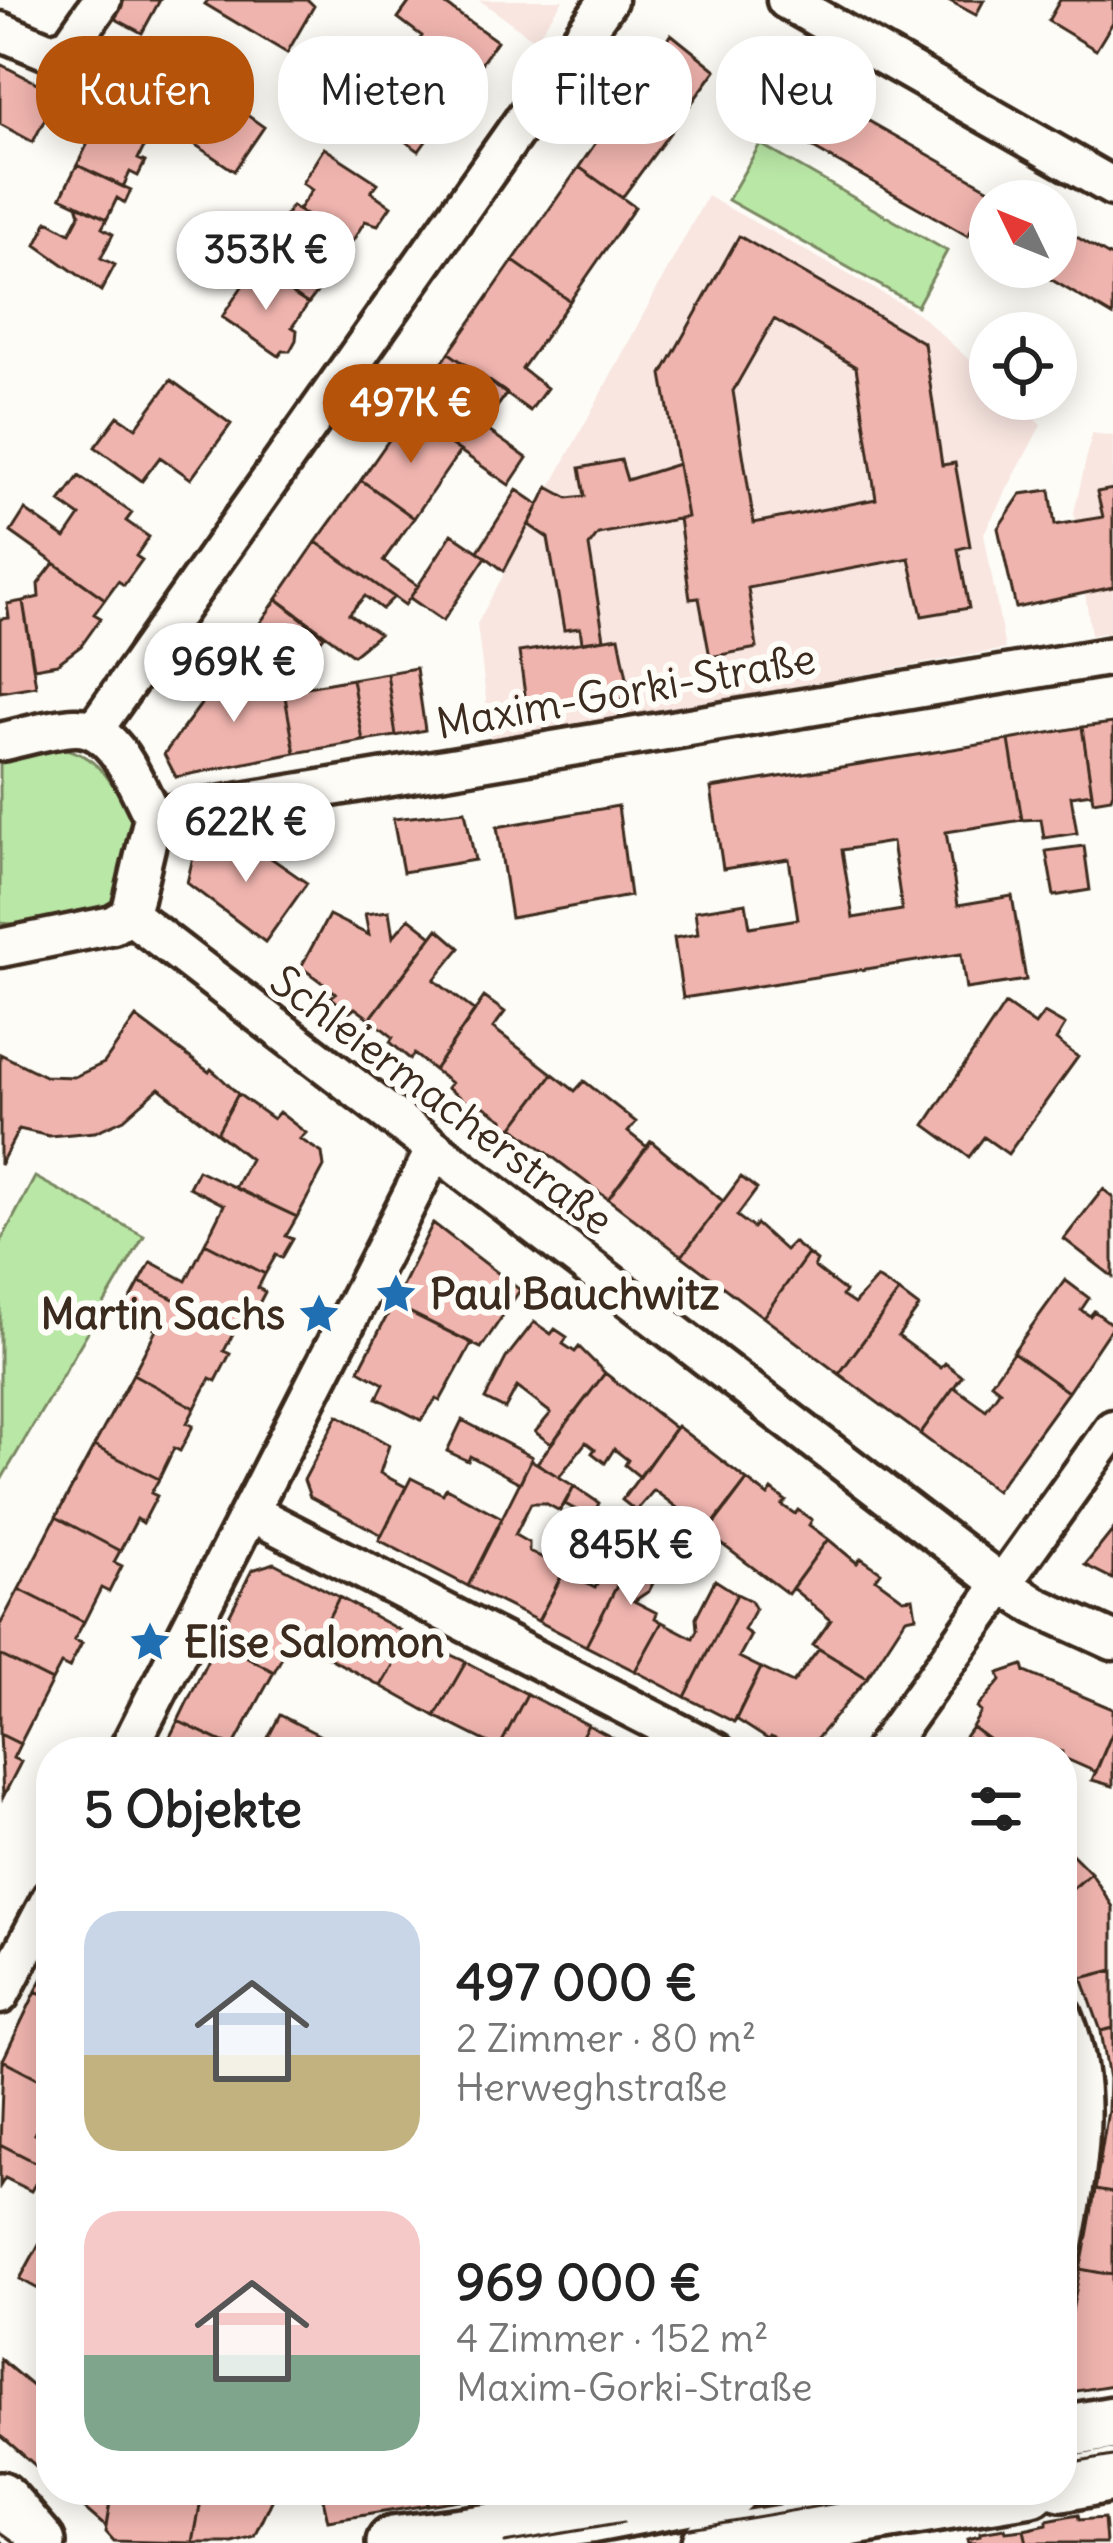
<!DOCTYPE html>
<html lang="de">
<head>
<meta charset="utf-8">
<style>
	:root { --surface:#fff; --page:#f6f6f6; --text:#222; --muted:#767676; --accent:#b45309 }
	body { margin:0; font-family:Delius,sans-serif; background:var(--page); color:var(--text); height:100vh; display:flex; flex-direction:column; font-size:45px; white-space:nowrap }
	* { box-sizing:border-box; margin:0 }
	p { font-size:39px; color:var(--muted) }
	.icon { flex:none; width:66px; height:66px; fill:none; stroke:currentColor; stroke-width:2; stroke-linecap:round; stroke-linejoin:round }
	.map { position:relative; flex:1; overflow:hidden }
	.panel { position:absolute; left:36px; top:1737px; width:1041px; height:768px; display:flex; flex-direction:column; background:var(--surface); border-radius:48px; box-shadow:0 6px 30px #0003 }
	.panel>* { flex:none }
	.guide { position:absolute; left:36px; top:36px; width:1041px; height:108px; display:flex; gap:24px }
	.needle { width:78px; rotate:313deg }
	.tools { position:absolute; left:969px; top:180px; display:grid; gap:24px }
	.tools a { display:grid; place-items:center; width:108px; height:108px; border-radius:50%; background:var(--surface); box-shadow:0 6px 30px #0003; font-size:60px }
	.price { position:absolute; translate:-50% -102px; padding:0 27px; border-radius:42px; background:#fff; color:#222; font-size:39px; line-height:78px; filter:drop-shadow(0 3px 6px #0008) }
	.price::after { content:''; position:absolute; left:50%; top:72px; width:36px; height:27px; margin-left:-18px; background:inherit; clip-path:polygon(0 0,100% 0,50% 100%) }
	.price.on { background:var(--accent); color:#fff }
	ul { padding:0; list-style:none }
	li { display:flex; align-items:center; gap:36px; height:300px; padding:0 48px }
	li span { display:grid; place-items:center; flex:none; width:336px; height:240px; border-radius:36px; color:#555 }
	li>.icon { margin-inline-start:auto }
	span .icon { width:144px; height:144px; fill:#fffc; stroke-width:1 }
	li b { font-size:51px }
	h2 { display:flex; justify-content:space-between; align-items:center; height:144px; padding:0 48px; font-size:51px }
	.pill { padding:0 42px; border-radius:48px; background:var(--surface); box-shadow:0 6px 30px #0003; font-size:42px; line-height:108px }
	.pill.on { background:var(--accent); color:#fff }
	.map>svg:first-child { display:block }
	.built { fill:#f9e6e1 }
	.green { fill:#b9e7a6; stroke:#7a8862; stroke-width:3 }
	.building { fill:#f0b4ae; stroke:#3b2a1e; stroke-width:3; fill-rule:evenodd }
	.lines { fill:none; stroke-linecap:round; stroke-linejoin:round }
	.street-casing { stroke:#3b2a1e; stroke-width:45 }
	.secondary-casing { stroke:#3b2a1e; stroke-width:60 }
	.street { stroke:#fdfcf7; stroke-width:36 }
	.secondary { stroke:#fdfcf7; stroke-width:51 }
	.tram { stroke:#3b2a1e; stroke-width:3 }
	.labels { text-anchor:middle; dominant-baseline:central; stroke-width:12; stroke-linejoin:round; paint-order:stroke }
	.street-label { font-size:42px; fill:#3b2a1e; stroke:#fdfcf7 }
	.poi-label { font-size:42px; font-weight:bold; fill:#3b2a1e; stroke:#fdfcf7; text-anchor:start }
</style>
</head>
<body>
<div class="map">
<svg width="1113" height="2543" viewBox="0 0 1113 2543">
	<rect width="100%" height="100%" fill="#fdfcf7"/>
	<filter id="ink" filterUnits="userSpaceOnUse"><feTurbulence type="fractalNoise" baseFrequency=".00833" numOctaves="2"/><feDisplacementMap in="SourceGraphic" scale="24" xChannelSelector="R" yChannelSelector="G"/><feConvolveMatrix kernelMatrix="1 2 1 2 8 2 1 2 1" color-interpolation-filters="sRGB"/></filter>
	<g filter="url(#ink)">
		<!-- built -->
		<path class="built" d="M479,0H563L535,40Z
			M707,196L918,313L990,379V399H1012L1041,425L984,533L1005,649L491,741L477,624Z
			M1092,433L1113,436V632L1091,635L1074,513Z"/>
		<!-- green -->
		<path class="green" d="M760,144L947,251L917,306L728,200Z
			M66,749C101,758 116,788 132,818L113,908L23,925L0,923V759Z
			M35,1177L144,1236L0,1482V1243Z"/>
		<!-- building -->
		<path class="building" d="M123,0H160L142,33L114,18Z
			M208,0H308L314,6L287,53L205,4Z
			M411,0H439L497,41L419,151L342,97L369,58L395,76L422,36L398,18Z
			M948,0H984L976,15Z
			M1060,0H1113V22L1096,50L1048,21Z
			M671,34L716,70L622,198L579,167Z
			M180,63L235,97L230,103L264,127L234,171L168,126L179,109L158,94Z
			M0,64L58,94L33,142L0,124Z
			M789,76L993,191L968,236L764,120Z
			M103,113L149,137L138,159L145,162L138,176L130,172L123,187L77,165Z
			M324,148L378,183L371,192L391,206L378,225L365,221L350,245L298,210L312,190L302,183Z
			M77,165L131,190L125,203L117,198L107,219L61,197Z
			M579,167L635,207L570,301L513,261Z
			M77,204L107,219L102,228L113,234L101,258L115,265L101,291L36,245L48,221L70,233L80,214Z
			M292,206L350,245L341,257L347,261L335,279L330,275L308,304L250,266Z
			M1056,225L1113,258V316L1030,267H1056Z
			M739,236L924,343L942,465L955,463L970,546L958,549L969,608L922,616L909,558L748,588L757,648L710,657L699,598L690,599L679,518L687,517L662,374ZM774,319L856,367L876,499L754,523L733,391Z
			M513,261L570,301L522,369L547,388L530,411L449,353Z
			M254,268L308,304L292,327L297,330L296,340L290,351H283L279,356L222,317Z
			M449,353L507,393L483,427L527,458L509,485L407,414Z
			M171,380L231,424L191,479L160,457L142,481L95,447L118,416L136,428Z
			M407,414L460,451L414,518L361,480Z
			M621,460L627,480L678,464L687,517L598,534L589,546L604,639L582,642L580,628L564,630L548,538L529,525L548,487L568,498L585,496L580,468Z
			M79,476L132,513L126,521L149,537L136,556L142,560L124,585L118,581L105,599L11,532L25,510L65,538L80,516L60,502Z
			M361,480L414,518L383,561L418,586L405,605L316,542Z
			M1113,489V587L1016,608L998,528L1021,494L1050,490L1055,525L1103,517L1097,492Z
			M517,490L539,505L504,571L478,551Z
			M452,534L486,557L443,621L410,598Z
			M316,542L394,597L382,609L365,596L349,614L379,634L353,655L277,599Z
			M54,563L105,599L94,614L101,618L81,646L57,664L34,668L23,601L39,597L38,584Z
			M277,599L324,636L284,691L236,657Z
			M23,601L36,686L0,692V619L9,618L7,604Z
			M619,637L631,698L528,716L519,652Z
			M236,657L284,691L295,753L176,777L164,754Z
			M416,668L425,730L396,736L387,673Z
			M387,673L396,736L363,741L352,679Z
			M352,679L363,741L295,753L284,691Z
			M1113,723V792L1111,798L1093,801L1082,727Z
			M1082,727L1092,793L1071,796L1077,833L1044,838L1041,819L1022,820L1009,740Z
			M1009,740L1022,820L946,832L958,905L1012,896L1026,980L966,989L961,954L683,998L674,938L698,934L695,911L746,903L750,927L798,919L789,859L723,869L711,788ZM892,842L902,910L853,918L842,850Z
			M618,806L630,896L511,918L497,827Z
			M465,811L475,860L403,872L393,819Z
			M266,842L268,856L307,883L265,942L187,883L194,853Z
			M1084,846L1090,890L1054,896L1046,851Z
			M389,911L393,937L409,918L432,936L370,1019L355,1008L349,1013L331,997L336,993L301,967L329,915L369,935L365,914Z
			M438,929L460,948L434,980L475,1011L434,1070L414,1054L410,1059L390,1042L393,1037L370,1019Z
			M484,997L505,1012L493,1028L553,1074L513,1127L504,1129L503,1119L482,1105L478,1111L447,1088L451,1083L434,1070Z
			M1005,1004L1035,1025L1044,1013L1065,1025L1056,1040L1078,1057L1008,1154L984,1137L969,1157L925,1125Z
			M136,1017L209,1072L211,1069L218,1075L238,1094L217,1133L159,1088L124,1119L95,1132L49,1136L19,1129L0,1165V1054L45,1076L74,1077L104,1063Z
			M553,1074L575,1091L584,1081L636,1122L628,1132L647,1147L608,1199L513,1127Z
			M238,1094L273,1119L279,1112L306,1133L300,1139L322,1153L324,1167L297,1217L235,1188L250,1159L217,1133Z
			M651,1141L723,1201L682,1256L608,1199Z
			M198,1170L297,1217L286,1236L293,1239L282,1258L276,1255L265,1274L205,1243L224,1205L189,1187Z
			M741,1177L757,1189L737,1216L753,1228L756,1224L785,1250L793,1242L808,1254L763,1317L682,1256Z
			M1103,1189L1113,1197V1277L1064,1239Z
			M433,1223L520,1290L481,1348L393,1304Z
			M205,1243L265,1274L258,1288L265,1292L253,1315L245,1311L235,1330L140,1282L151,1262L186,1281Z
			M808,1254L817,1261L814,1267L845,1291L842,1296L854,1304L877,1278L899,1292L839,1374L763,1317Z
			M1065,1280L1089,1298L1081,1310L1090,1316L1094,1311L1113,1325L1068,1392L1013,1352Z
			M140,1282L235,1330L224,1351L230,1354L216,1381L210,1378L195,1408L133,1374L156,1330L124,1312Z
			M899,1292L919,1307L898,1336L941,1368L945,1363L962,1376L920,1434L839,1374Z
			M393,1304L472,1343L440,1401L436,1399L421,1420L377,1398L384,1384L359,1370Z
			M534,1322L551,1334L555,1329L567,1337L563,1344L575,1352L579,1347L605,1373L551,1444L535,1432L551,1413L517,1387L505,1409L485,1399L506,1358Z
			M1013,1352L1068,1392L996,1491L920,1434L954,1387L986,1410L1000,1390L991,1383Z
			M605,1373L675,1428L640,1477L625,1465L628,1460L614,1449L605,1463L592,1453L595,1449L586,1442L559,1477L537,1463Z
			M133,1374L195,1408L187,1423L193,1426L180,1451L174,1448L159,1479L94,1446Z
			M338,1415L389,1445L380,1473L406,1487L382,1535L310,1497L304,1480Z
			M462,1420L532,1457L520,1483L470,1456L468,1461L447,1451Z
			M677,1426L747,1480L702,1538L688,1526L693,1520L654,1490L636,1511L622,1500Z
			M94,1446L159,1479L151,1493L157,1496L143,1523L137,1519L120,1551L56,1517Z
			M531,1460L574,1486L560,1511L545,1503H531L515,1535L529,1543V1551L565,1569L538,1621L468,1586Z
			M411,1478L443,1494L446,1488L502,1518L468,1586L379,1540Z
			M747,1480L768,1496L772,1490L786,1501L782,1505L795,1514L798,1510L812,1520L809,1525L828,1539L788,1594L707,1533Z
			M574,1486L599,1503L592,1518L565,1504Z
			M56,1517L120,1551L114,1562L122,1566L109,1592L101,1588L84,1622L19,1589Z
			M623,1518L645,1531L586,1646L538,1621L564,1572L595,1588L601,1577L599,1569Z
			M1113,1530V1579L1085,1565Z
			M645,1531L671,1548L649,1591L634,1601L657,1613L655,1618L662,1622L635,1671L586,1646Z
			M828,1539L857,1563L861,1558L881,1572L876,1579L903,1599L913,1598L916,1616L906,1618L867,1678L813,1645L831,1620L792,1588Z
			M274,1563L339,1597L320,1635L300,1625L274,1672L217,1640L252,1570Z
			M715,1580L737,1594L685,1697L635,1671L662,1622L693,1638L697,1630L696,1617Z
			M19,1589L84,1622L74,1640L82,1643L69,1668L61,1664L52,1681L0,1655V1625Z
			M737,1594L751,1601L755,1608L744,1630L751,1635L739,1657L761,1668L734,1722L685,1697Z
			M339,1597L410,1636L381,1686L313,1649Z
			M410,1636L466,1662L435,1716L381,1686Z
			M217,1640L274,1672L233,1747L178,1721Z
			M819,1649L867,1678L806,1752L771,1737L769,1740L736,1719L761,1668L793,1683Z
			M0,1655L52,1681L20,1744L0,1734Z
			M466,1662L527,1694L499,1748L435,1716Z
			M1023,1665L1025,1672L1113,1709V1731L1096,1772L1062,1757V1752L1034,1744L1024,1752H1005L972,1727L981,1712L977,1708L1001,1680L999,1673Z
			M527,1694L588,1725L573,1752H507L499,1748Z
			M280,1715L350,1751L274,1752L263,1747Z
			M178,1721L233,1747L230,1752H162Z
			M588,1725L640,1752H573Z
			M972,1727L1005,1752H954Z
			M1113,1731V1786L1092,1780Z
			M0,1734L20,1744L13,1758L21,1762L3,1797Z
			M1062,1844L1091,1873L1062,1898Z
			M1091,1873L1113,1907V1970L1082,1978L1062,1943V1898Z
			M51,1963V1999L36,1991Z
			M1113,1970V2028L1101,2031L1082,1978Z
			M36,1991L51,1999V2085L3,2060Z
			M1113,2028V2112L1108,2111L1109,2079L1101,2031Z
			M3,2060L51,2085V2102L34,2134L51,2142V2170L0,2144Z
			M1108,2111L1113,2112V2193L1095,2190Z
			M0,2144L45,2167L31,2191L5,2178L0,2186Z
			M1095,2190L1113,2193V2275L1080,2269Z
			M51,2222V2296L20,2279Z
			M1080,2269L1113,2275V2385L1071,2392L1062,2382V2364Z
			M0,2359L51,2402V2479L0,2435Z
			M63,2490H112L106,2527Z
			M112,2490H203L193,2543L113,2541L105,2532Z
			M203,2490H277L255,2537L233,2543H193Z
			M321,2490H424L427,2505L328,2521Z
			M424,2490H482L483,2496L427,2505Z
			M1078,2515L1079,2520L1104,2518L1106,2543H1027L1024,2530L1047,2525V2521Z
			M1005,2529L1006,2532L1024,2530L1027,2543H968L967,2539L980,2536V2533Z"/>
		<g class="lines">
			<!-- street casing -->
			<g class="street-casing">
				<path id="street" d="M786,0L1113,187
					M0,31L50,52L70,46L102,0
					M94,730L608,0
					M0,742C24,737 51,728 75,727C116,725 137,788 153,817L130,915L113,925L0,948
					M153,817L1113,656
					M130,915L1002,1584L1036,1606L1113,1641
					M250,1512L716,1752
					M127,1752L434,1151
					M882,1752L1113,1429
					M0,1995L51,1898
					M1062,2013C1095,2089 1077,2177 1062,2255"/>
			</g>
			<!-- secondary casing -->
			<g class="secondary-casing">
				<path id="secondary" d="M1062,2432L1113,2423
					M1062,2485L1113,2475
					M0,2498L39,2543
					M393,2543L590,2517L731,2490
					M708,2543L1031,2490"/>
			</g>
			<!-- street -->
			<use href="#street" class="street"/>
			<!-- secondary -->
			<use href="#secondary" class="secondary"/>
			<!-- tram -->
			<path class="tram" d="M1062,2465L1113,2456
				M2,2533L16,2543
				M504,2543L623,2523
				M601,2543L914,2490"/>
		</g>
	</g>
	<!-- icons -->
	<defs>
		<g id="sight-bare" transform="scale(3.24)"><path d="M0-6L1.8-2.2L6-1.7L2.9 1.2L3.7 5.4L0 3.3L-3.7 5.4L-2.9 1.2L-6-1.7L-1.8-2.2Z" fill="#1f6fb2" stroke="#fdfcf7" stroke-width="2.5" paint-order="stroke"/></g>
	</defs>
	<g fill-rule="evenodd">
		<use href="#sight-bare" x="396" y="1294"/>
		<use href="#sight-bare" x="319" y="1314"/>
		<use href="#sight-bare" x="150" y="1642"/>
	</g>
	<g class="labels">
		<!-- street labels -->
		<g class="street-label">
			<text transform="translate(626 691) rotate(-10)">Maxim-Gorki-Straße</text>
			<text transform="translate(442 1100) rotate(37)">Schleiermacherstraße</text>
		</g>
		<!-- poi labels -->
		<g class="poi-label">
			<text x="430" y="1294">Paul Bauchwitz</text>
			<text x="285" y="1314" text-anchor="end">Martin Sachs</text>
			<text x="184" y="1642">Elise Salomon</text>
		</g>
	</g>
</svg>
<div class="tools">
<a><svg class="needle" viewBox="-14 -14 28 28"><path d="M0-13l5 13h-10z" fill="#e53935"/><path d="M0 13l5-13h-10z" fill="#767676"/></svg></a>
<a><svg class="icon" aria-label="locate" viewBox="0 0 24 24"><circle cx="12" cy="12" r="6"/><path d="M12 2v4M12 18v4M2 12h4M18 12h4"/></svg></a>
</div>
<b class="price" style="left:266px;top:313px">353K €</b>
<b class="price on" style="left:411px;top:466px">497K €</b>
<b class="price" style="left:234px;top:725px">969K €</b>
<b class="price" style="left:246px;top:885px">622K €</b>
<b class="price" style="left:631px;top:1608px">845K €</b>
<div class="guide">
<a class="pill on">Kaufen</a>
<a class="pill">Mieten</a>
<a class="pill">Filter</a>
<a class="pill">Neu</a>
</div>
<section class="panel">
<h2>5 Objekte<svg class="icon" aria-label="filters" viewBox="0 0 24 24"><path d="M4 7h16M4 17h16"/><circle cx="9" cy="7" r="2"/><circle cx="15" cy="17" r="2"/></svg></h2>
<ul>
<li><span style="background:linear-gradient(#c9d6e8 60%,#c2b280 0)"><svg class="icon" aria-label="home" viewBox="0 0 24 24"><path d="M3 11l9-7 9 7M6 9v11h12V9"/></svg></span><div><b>497 000 €</b><p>2 Zimmer · 80 m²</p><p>Herweghstraße</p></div></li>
<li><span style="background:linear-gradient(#f6c9c9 60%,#7fa58c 0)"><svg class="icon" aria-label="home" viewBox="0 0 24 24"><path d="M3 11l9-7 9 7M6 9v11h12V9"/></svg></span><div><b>969 000 €</b><p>4 Zimmer · 152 m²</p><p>Maxim-Gorki-Straße</p></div></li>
</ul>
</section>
</div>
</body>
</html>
